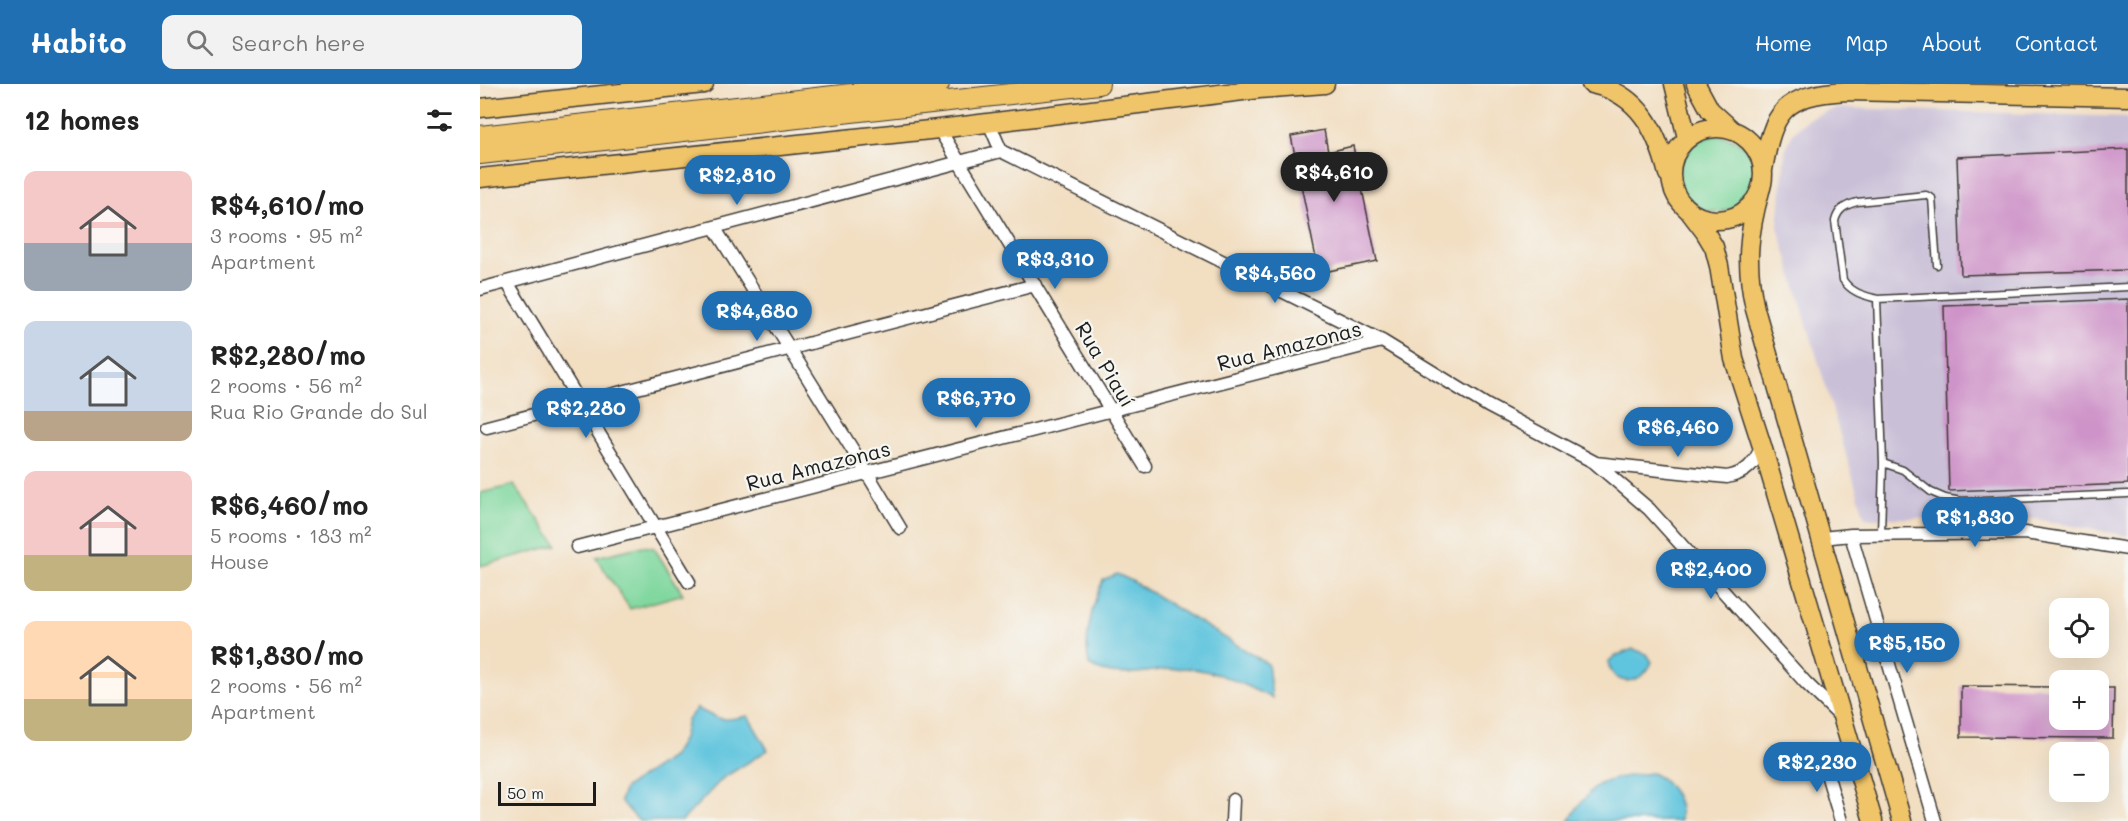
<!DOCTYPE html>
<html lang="en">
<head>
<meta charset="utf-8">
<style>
	:root { --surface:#fff; --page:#f2f2f2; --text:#222; --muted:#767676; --accent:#1f6fb2 }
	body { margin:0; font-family:Mali,sans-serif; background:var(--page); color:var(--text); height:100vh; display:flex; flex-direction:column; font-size:22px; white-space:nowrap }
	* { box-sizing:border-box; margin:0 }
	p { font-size:20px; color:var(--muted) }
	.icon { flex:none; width:33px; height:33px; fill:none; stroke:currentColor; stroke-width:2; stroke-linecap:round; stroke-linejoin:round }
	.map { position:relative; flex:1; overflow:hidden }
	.details { display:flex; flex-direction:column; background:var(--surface); width:480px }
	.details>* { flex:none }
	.buttons { position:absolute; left:1569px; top:514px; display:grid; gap:12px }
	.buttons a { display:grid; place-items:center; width:60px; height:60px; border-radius:12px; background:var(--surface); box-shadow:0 6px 24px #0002; font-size:30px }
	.scale { position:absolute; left:18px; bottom:15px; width:98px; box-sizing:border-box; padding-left:6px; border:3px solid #1c1c1c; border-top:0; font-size:16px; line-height:21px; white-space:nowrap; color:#1c1c1c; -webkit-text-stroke:4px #f6f6f2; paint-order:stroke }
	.price { position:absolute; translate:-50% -51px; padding:0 14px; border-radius:21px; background:var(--accent); color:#fff; font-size:20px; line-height:39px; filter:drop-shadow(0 2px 3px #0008) }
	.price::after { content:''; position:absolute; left:50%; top:36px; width:18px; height:14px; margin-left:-9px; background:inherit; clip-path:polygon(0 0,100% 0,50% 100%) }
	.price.selected { background:#222; color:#fff }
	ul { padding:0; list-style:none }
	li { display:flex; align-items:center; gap:18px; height:150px; padding:0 24px }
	li span { display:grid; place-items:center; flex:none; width:168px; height:120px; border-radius:12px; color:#555 }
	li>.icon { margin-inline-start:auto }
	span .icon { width:72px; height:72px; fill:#fffc; stroke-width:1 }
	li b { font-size:26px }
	h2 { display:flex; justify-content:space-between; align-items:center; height:72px; padding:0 24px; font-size:26px }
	header { display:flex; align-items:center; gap:36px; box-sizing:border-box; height:84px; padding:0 30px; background:var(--accent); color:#fff }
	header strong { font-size:28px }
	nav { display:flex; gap:33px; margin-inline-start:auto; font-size:21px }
	.search { width:420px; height:54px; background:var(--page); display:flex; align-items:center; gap:15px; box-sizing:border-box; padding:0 21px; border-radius:12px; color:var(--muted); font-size:22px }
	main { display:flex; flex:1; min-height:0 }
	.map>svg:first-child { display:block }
	.industrial { fill:#c9bfd7 }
	.green { fill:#7ed79d; stroke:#4d7a5c; stroke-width:1.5 }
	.water { fill:#5fc4dd; stroke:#3e707c; stroke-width:1.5 }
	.building { fill:#ce93c8 }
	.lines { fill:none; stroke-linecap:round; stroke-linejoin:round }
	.service-casing { stroke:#3c3935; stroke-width:9 }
	.minor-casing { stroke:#3c3935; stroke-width:15 }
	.primary-casing { stroke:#3c3935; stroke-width:21 }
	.trunk-casing { stroke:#3c3935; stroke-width:22 }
	.service { stroke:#fff; stroke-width:6 }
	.minor { stroke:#fff; stroke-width:12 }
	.primary { stroke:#f0c469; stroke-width:18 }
	.trunk { stroke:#f0c469; stroke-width:20 }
	.labels { text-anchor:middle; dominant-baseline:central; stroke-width:4.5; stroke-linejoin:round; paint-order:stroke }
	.street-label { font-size:21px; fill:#1c1c1c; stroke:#f6f6f2 }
</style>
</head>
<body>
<header>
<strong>Habito</strong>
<div class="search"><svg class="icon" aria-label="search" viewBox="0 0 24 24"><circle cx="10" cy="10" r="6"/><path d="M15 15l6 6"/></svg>Search here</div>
<nav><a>Home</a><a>Map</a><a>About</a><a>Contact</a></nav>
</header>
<main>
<section class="details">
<h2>12 homes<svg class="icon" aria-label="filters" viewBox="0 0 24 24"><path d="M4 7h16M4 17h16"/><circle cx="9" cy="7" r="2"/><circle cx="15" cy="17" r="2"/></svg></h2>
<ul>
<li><span style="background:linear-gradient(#f6c9c9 60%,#9aa5b1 0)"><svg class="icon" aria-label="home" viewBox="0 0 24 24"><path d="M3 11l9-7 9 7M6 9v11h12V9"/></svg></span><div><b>R$4,610/mo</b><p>3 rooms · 95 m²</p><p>Apartment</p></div></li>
<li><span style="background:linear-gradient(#c9d6e8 75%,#b9a48a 0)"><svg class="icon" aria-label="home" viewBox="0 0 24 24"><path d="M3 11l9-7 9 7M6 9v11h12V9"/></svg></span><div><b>R$2,280/mo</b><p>2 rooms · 56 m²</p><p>Rua Rio Grande do Sul</p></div></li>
<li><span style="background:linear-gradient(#f6c9c9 70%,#c2b280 0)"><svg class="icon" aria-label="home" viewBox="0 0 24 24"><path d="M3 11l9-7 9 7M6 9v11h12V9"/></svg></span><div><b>R$6,460/mo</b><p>5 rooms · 183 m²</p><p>House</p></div></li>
<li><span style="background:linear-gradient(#ffd9b3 65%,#c2b280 0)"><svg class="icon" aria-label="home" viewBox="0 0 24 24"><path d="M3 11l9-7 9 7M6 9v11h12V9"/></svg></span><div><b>R$1,830/mo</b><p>2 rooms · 56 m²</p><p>Apartment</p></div></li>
</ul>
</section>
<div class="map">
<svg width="1648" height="737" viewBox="0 0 1648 737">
	<rect width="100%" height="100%" fill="#f6f6f2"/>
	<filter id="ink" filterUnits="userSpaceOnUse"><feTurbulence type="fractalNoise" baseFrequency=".0167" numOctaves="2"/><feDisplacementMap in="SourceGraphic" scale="12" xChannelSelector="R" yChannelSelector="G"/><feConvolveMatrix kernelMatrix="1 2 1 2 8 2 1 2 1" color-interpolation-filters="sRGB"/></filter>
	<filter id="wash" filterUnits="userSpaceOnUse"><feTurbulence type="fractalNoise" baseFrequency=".008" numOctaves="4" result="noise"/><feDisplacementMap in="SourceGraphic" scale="24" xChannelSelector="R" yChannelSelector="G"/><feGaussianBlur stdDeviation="1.35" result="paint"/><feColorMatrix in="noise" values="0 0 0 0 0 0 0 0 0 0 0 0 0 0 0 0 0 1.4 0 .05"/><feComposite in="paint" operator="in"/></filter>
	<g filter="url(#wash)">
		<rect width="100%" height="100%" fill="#f2dec1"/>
		<!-- industrial -->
		<path class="industrial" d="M1363,24L1648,33V452L1555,435L1385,434L1298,143L1305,66L1313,49L1328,35L1347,27Z"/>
		<!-- green -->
		<path class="green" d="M1199 90a38 38 0 1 1 76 0a38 38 0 1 1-76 0Z
			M34,401L77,461L0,482V409Z
			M163,462L174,464L203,510L150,525L116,473Z"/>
		<!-- water -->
		<path class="water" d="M637,490L652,497L788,580L792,614C766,602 743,589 714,585C680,580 642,601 609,581C603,552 612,522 623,496Z
			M1153,565L1167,570L1172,578C1163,600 1134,606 1128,578L1135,572Z
			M217,624C239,637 244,637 268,632L288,666L243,694L202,737H159L140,717L145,704L192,673L203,655L207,636Z
			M1172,689C1190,699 1203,715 1200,737H1089C1094,727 1110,705 1120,700C1135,693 1155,691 1172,689Z"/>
		<g id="blocks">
			<!-- building -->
			<path class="building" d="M844,46L848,68L873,62L897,177L839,189L811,52Z
				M1648,65V186L1481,191L1477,73Z
				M1648,215V400L1469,407L1464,222Z
				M1481,602L1580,603V636H1618V604H1634L1633,654L1481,653Z"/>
		</g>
	</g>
	<g filter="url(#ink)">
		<use href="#blocks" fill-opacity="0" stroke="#3c3935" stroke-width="1.5"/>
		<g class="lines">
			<!-- service casing -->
			<g class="service-casing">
				<path id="service" d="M1397,215C1383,211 1372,209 1363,196L1355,137C1358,125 1366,121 1377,118L1446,111L1452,114L1457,181
					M1403,379L1423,386L1451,408L1465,414L1481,417L1648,410
					M1401,450L1403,379L1397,215L1648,203"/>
			</g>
			<!-- minor casing -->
			<g class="minor-casing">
				<path id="minor" d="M509,39L521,67L902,257L1008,322L1114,378L1169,425L1326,599L1362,634
					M459,45L665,382
					M234,143L387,389L420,444
					M27,198L209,498
					M0,205L521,67
					M7,343L555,201
					M1115,379L1247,393C1267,389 1274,380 1282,362
					M1371,451L1455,737
					M1342,454L1371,451L1545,449L1648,465
					M97,463L902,257
					M1342,673L1361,737
					M752,737L753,716"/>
			</g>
			<!-- primary casing -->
			<g class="primary-casing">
				<path id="primary" d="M1111,0C1159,9 1177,47 1188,90
					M1194,0L1207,54
					M1216,0L1230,26L1253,47
					M0,24L224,0
					M1191 90a46 46 0 1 1 92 0a46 46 0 1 1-92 0Z
					M1283,86C1293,27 1303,11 1366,7L1648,13
					M0,94L459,45L779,5L845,0
					M1280,107C1268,150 1265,180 1275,225L1422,737
					M1209,127L1225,148L1234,163L1239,182L1254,275L1282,362L1393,737"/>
			</g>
			<!-- trunk casing -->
			<g class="trunk-casing">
				<path id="trunk" d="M0,52L459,0
					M0,70L619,0"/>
			</g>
			<!-- service -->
			<use href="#service" class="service"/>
			<!-- minor -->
			<use href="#minor" class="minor"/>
			<!-- primary -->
			<use href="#primary" class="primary"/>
			<!-- trunk -->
			<use href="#trunk" class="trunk"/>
		</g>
	</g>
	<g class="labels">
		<!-- street labels -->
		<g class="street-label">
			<text transform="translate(809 261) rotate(-14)">Rua Amazonas</text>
			<text transform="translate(626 280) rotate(59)">Rua Piauí</text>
			<text transform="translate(338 381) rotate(-14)">Rua Amazonas</text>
		</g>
	</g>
</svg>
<div class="buttons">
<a><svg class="icon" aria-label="locate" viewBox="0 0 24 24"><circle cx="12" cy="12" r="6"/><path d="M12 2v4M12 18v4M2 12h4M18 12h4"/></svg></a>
<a>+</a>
<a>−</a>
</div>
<div class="scale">50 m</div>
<b class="price selected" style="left:854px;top:119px">R$4,610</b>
<b class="price" style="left:257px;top:122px">R$2,810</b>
<b class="price" style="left:575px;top:206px">R$3,310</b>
<b class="price" style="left:795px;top:220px">R$4,560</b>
<b class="price" style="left:277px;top:258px">R$4,680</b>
<b class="price" style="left:496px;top:345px">R$6,770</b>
<b class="price" style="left:106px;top:355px">R$2,280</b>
<b class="price" style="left:1198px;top:374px">R$6,460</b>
<b class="price" style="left:1495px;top:464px">R$1,830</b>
<b class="price" style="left:1231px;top:516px">R$2,400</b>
<b class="price" style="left:1427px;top:590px">R$5,150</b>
<b class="price" style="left:1337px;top:709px">R$2,230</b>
</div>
</main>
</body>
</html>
